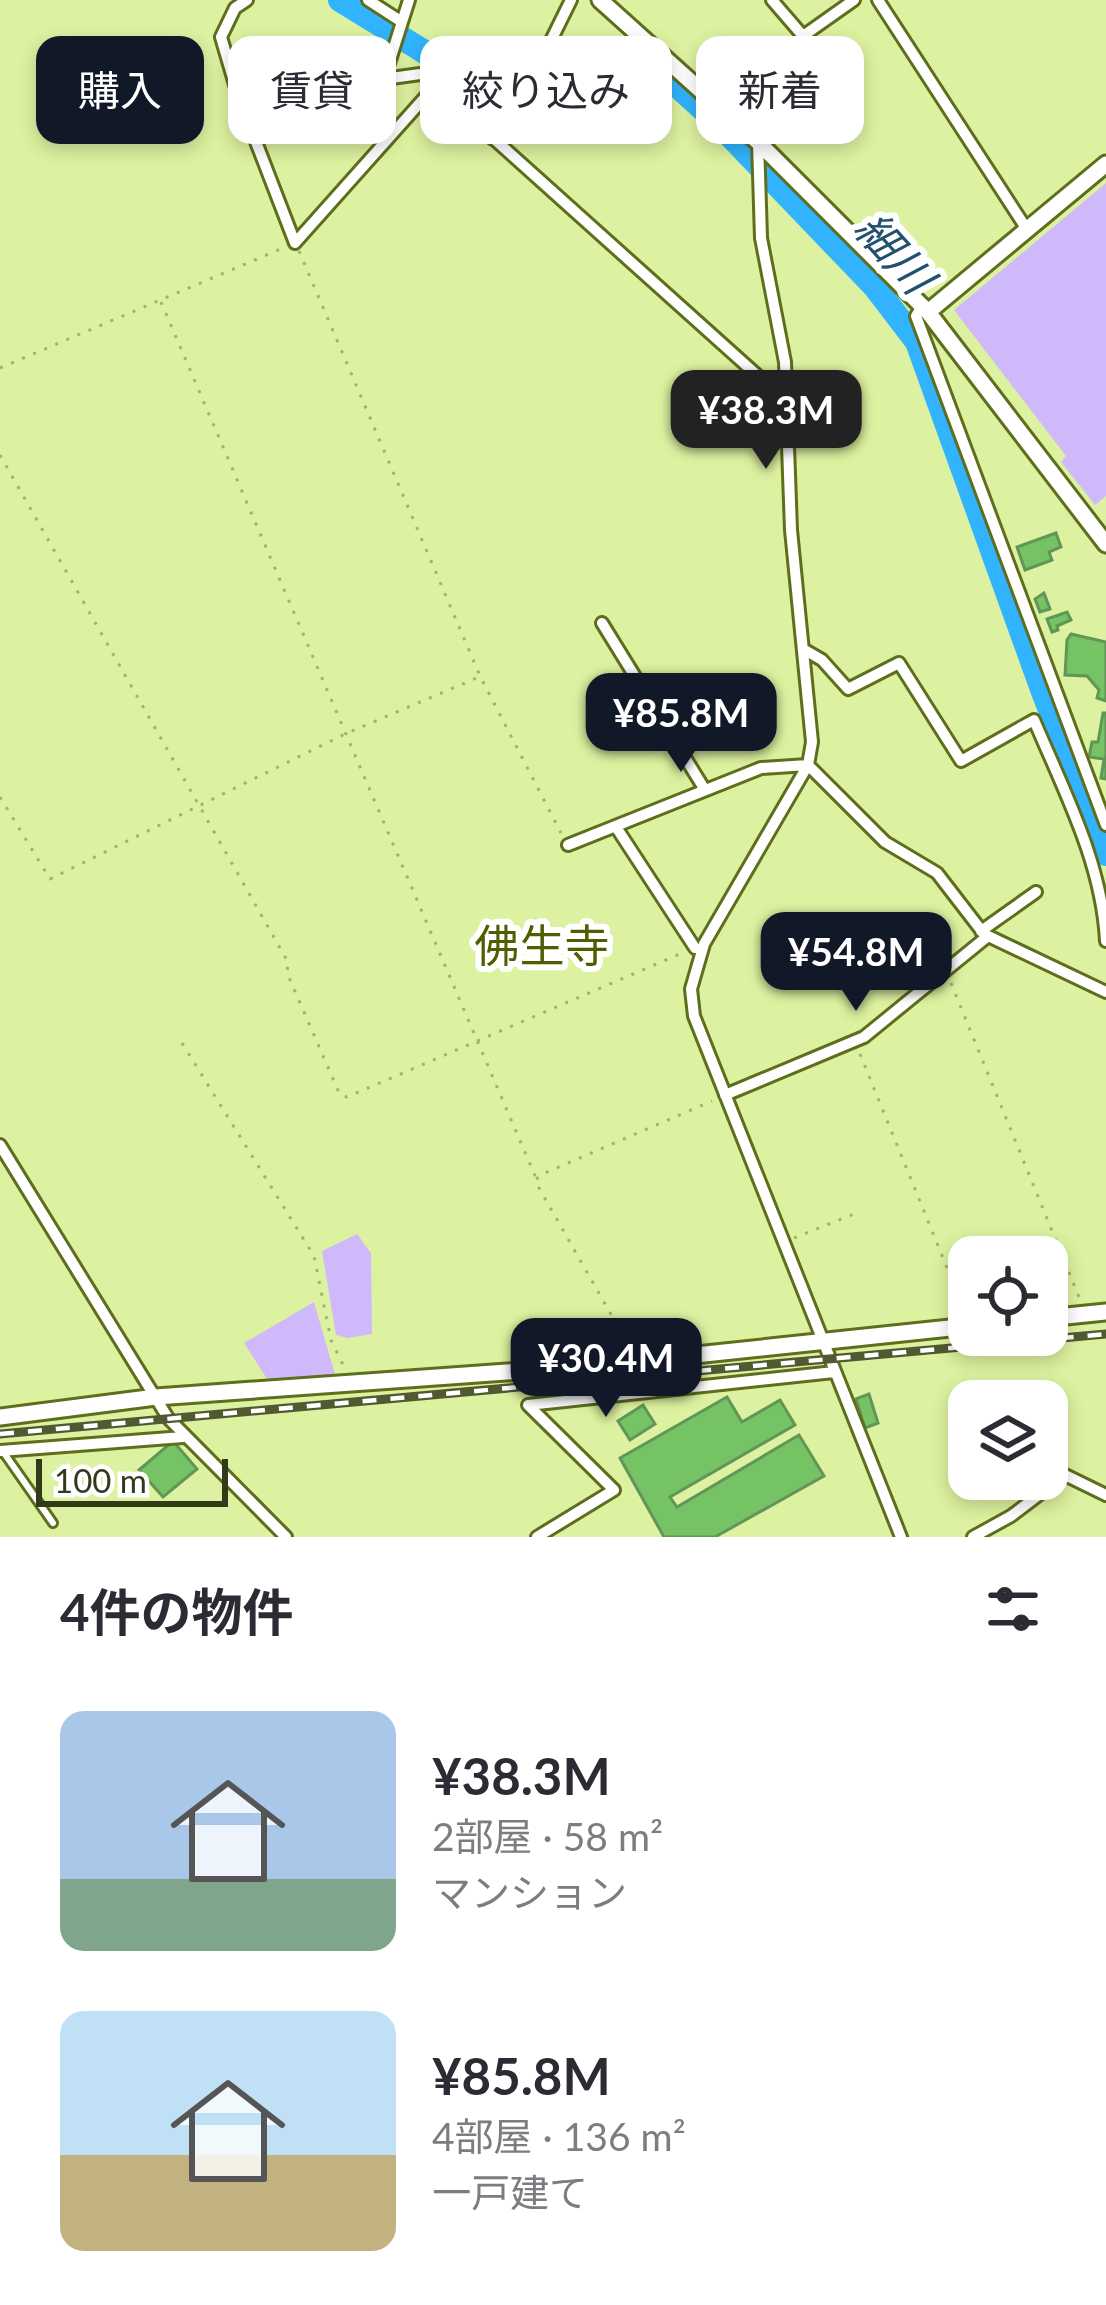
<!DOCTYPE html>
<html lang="ja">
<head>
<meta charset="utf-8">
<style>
	:root { --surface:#fff; --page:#f7f7f7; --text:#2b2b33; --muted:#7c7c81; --accent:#111827 }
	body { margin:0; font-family:Lato,"Noto Sans JP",sans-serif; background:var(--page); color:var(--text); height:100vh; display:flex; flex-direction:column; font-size:45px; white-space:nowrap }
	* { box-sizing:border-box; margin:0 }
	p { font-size:39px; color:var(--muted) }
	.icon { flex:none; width:66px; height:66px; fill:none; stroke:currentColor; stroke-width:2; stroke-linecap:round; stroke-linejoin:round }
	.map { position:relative; height:1537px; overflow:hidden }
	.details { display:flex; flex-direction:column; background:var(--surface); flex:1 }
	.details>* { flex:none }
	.banner { position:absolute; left:36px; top:36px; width:1035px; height:108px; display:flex; gap:24px }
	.controls { position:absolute; left:948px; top:1236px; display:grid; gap:24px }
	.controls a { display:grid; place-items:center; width:120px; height:120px; border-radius:24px; background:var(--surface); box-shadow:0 6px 18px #0003; font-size:60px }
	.scale { position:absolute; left:36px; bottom:30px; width:192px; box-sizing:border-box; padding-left:12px; border:6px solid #333a19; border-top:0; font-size:33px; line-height:42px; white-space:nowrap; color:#333a19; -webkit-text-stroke:9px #fff; paint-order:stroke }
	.price { position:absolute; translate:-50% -102px; padding:0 27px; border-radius:24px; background:var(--accent); color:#fff; font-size:39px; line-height:78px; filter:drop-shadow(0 3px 6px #0008) }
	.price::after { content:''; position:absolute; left:50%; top:72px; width:36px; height:27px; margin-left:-18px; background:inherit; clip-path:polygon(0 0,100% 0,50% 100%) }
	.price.selected { background:#222; color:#fff }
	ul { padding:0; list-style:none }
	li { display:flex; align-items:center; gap:36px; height:300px; padding:0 60px }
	li span { display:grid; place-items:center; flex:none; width:336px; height:240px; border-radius:24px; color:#555 }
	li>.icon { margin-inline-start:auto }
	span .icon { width:144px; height:144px; fill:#fffc; stroke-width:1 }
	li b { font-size:51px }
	h2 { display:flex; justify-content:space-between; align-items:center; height:144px; padding:0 60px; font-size:51px }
	.pill { padding:0 42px; border-radius:24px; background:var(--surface); box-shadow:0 6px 18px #0003; font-size:42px; line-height:108px }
	.pill.selected { background:var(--accent); color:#fff }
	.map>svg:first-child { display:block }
	.green { fill:#d0b9fb }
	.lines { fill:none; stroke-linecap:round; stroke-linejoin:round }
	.river { stroke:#32b3fd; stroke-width:24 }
	.building { fill:#75c364; stroke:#629657; stroke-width:3 }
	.lane-casing { stroke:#5e6e1c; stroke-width:12 }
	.street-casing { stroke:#5e6e1c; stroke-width:16 }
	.secondary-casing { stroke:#5e6e1c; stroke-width:21 }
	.path { stroke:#a2b271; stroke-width:3; stroke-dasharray:3 9; stroke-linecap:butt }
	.lane { stroke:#fff; stroke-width:6 }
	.street { stroke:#fff; stroke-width:10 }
	.secondary { stroke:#fff; stroke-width:15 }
	.rail-casing { stroke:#505930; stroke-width:9 }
	.rail { stroke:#fff; stroke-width:4.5; stroke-dasharray:14; stroke-linecap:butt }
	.labels { text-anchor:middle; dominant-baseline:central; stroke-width:12; stroke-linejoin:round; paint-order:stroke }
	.water-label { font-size:45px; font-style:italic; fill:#21516f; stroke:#fff }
	.neighbourhood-label { font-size:45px; fill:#4f5e01; stroke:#fff }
</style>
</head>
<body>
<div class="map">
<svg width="1106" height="1537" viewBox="0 0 1106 1537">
	<rect width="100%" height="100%" fill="#ddf2a0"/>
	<!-- green -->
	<path class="green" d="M1106,183V496L1095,505L1061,462L1066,456L954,310Z
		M357,1234L371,1253L372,1334L348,1338L336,1335L322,1251Z
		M314,1302L336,1378L269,1382L244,1343Z"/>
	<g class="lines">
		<!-- river -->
		<path class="river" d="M340,0L428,54L630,62L664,74L715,120L875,287L917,342L1043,692L1106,854"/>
	</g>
	<!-- building -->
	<path class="building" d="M1056,533L1061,547L1049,552L1052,560L1025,570L1017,547Z
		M1044,593L1050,609L1040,612L1035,599Z
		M1067,612L1071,620L1057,626L1058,630L1052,632L1047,619Z
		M1071,634L1106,642V701L1097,698L1099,690L1087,676L1065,675L1067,640Z
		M1103,713H1106V779L1101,778L1104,759L1089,757L1092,742H1098Z
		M869,1394L878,1423L865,1428L856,1399Z
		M727,1397L742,1422L780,1400L795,1425L670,1497L677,1507L799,1435L824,1476L715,1537H664L620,1458Z
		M643,1405L655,1424L630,1440L618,1421Z
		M173,1441L197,1469L163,1497L139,1470Z"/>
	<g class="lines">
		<!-- lane casing -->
		<g class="lane-casing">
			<path id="lane" d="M4,1453L53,1523"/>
		</g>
		<!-- street casing -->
		<g class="street-casing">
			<path id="street" d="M247,0L235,8L221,37L238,95L295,243L435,86L787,402
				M368,0L402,22L409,0
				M772,0L803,36L854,0
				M878,0L1026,228
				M402,22L384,79L449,70L534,75
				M539,86L593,128
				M493,139L539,86L534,75L571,0
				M758,142L761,238L785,362L791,530L812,742L808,765L704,944L691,989L694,1016L901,1537
				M922,306L916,316L1106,825
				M602,623L705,790
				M803,649L822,660L848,689L899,663L961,761L1034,720C1064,791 1102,863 1106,941
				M616,827L695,948
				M568,845L761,768L808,765L885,842L937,873L984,934L1106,992
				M981,931L1036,892
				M725,1095L864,1037L988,936
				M0,1145L168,1418L286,1537
				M0,1451L183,1437
				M537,1537L614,1490L528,1405L834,1372
				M973,1537L1011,1516L1065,1475L1106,1495"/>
		</g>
		<!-- secondary casing -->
		<g class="secondary-casing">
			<path id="secondary" d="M600,0L758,142L928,312L1106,544
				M928,312L1106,164
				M1047,1318L1106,1312
				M0,1417L156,1397L591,1366L969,1326"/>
		</g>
		<!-- path -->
		<path class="path" d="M299,251L480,676L561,833
			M161,302L536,1178
			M0,368L283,248
			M0,455L288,962L287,973L340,1095L347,1097L682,953
			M0,797L50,879L345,734L479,677
			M951,983L1081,1302
			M182,1043L314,1256L331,1340L344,1367
			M860,1054L965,1312
			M794,1238L854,1214
			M629,1346L535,1181L540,1175L712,1101"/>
		<!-- lane -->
		<use href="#lane" class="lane"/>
		<!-- street -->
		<use href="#street" class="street"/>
		<!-- secondary -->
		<use href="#secondary" class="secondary"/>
		<!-- rail casing -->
		<g class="rail-casing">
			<path id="rail" d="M0,1434L1106,1334"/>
		</g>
		<!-- rail -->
		<use href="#rail" class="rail"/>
	</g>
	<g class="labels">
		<!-- water labels -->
		<g class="water-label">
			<text transform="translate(895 252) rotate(48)">細川</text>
		</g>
		<!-- neighbourhood labels -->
		<g class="neighbourhood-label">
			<text x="542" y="945">佛生寺</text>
		</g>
	</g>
</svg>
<div class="controls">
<a><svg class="icon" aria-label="locate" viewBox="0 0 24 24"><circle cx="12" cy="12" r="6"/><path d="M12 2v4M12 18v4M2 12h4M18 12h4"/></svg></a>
<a><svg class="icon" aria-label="layers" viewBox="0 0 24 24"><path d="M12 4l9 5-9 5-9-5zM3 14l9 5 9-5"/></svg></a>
</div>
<div class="scale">100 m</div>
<b class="price selected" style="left:766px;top:472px">¥38.3M</b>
<b class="price" style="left:681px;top:775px">¥85.8M</b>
<b class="price" style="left:856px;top:1014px">¥54.8M</b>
<b class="price" style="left:606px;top:1420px">¥30.4M</b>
<div class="banner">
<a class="pill selected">購入</a>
<a class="pill">賃貸</a>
<a class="pill">絞り込み</a>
<a class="pill">新着</a>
</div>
</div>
<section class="details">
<h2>4件の物件<svg class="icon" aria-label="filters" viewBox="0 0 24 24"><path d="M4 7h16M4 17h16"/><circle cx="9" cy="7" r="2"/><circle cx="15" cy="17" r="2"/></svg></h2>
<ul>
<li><span style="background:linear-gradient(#a9c7e8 70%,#7fa58c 0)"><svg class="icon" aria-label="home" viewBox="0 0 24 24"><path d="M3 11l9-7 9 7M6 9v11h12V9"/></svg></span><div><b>¥38.3M</b><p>2部屋 · 58 m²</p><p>マンション</p></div></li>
<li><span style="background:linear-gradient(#bfe0f5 60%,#c2b280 0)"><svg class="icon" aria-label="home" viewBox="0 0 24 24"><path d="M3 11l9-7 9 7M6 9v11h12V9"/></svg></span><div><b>¥85.8M</b><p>4部屋 · 136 m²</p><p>一戸建て</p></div></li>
</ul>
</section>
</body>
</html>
